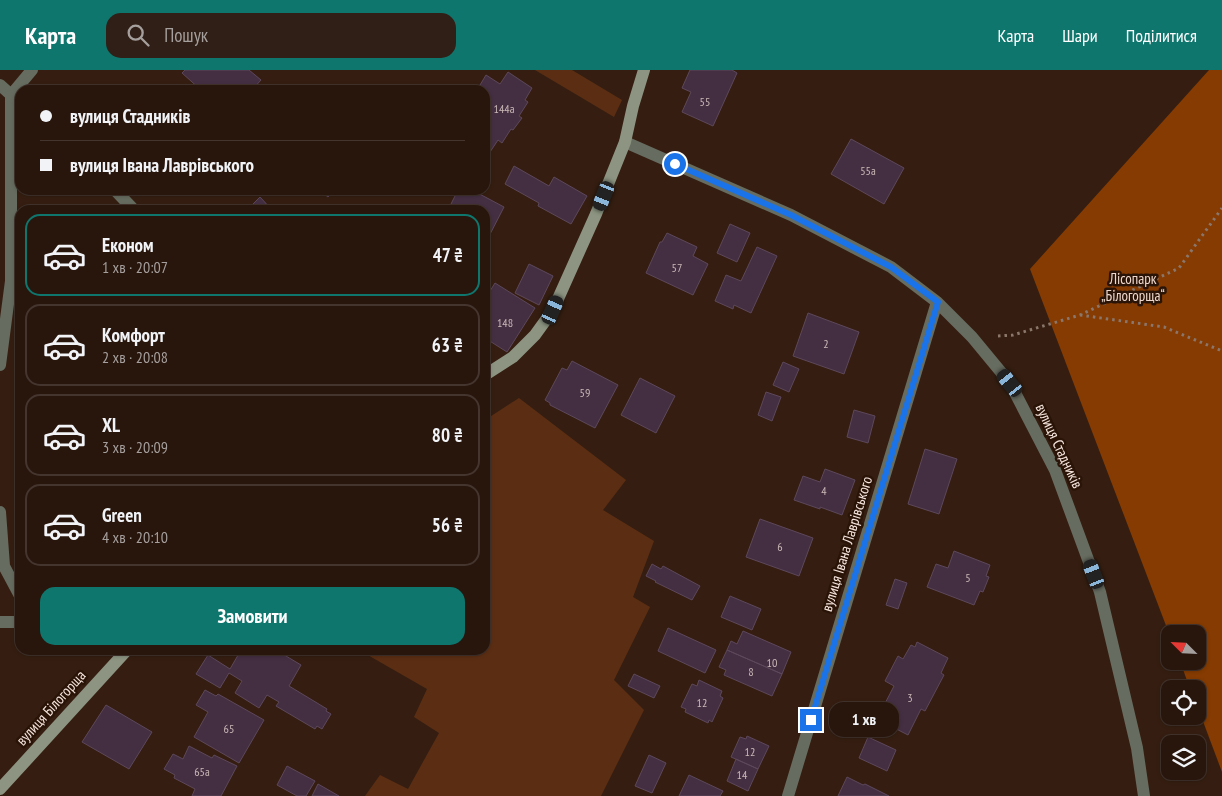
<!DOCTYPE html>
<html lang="uk">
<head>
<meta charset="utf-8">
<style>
  body { margin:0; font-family:"PT Sans Narrow",sans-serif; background:#301f16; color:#f1f3f6; height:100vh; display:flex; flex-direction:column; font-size:19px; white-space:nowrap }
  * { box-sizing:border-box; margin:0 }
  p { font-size:16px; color:#a59f9d }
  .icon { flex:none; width:28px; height:28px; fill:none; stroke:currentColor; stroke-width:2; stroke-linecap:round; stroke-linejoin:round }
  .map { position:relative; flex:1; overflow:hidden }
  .panel { position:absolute; left:15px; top:135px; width:475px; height:450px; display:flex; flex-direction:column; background:#28160d; border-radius:15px; box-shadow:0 1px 4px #0004,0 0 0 1px #44352e }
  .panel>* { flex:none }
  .top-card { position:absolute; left:15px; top:15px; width:475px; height:110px; border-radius:15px; box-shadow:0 1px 4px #0004,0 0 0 1px #44352e; display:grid; align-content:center; height:110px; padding:0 25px; background:#28160d }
  .needle { width:32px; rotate:294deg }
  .tools { position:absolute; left:1161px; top:555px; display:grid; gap:10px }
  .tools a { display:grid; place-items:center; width:45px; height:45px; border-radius:10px; background:#28160d; box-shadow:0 1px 4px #0004,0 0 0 1px #44352e; font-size:25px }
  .end { position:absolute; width:22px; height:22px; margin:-11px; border:6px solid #1a73e8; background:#fff; box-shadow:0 0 0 2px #fff }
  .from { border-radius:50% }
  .bubble { position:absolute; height:35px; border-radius:15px; background:#28160d; box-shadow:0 1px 4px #0004,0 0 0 1px #44352e; font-size:16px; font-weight:700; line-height:35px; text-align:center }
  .car { position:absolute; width:15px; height:30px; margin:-15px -8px; border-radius:6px; box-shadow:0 0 4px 1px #0007; background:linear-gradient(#222 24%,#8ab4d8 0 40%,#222 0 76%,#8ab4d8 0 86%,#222 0) }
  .top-card b { display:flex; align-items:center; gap:18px; height:48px; font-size:19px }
  .top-card b+b { border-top:1px solid #44352e }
  .top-card i { width:12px; height:12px; background:#f1f3f6 }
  ul { padding:9px 0 0; list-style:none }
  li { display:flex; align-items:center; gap:15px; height:82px; margin:0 10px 8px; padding:0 15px; border:2px solid #44352e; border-radius:15px }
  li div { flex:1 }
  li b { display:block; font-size:19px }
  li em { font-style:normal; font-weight:700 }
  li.current { border-color:#0f766e }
  li>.icon { width:45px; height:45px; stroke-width:1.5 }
  .cta { display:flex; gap:10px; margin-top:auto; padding:10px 25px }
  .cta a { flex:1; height:58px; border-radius:15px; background:#0f766e; color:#fff; font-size:20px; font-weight:700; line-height:58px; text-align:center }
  header { display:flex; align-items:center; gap:30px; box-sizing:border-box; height:70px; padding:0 25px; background:#0f766e; color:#fff }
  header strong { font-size:24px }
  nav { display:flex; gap:28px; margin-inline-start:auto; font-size:18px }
  .search { width:350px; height:45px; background:#301f16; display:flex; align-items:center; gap:12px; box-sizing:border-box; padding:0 18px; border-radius:15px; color:#a59f9d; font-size:19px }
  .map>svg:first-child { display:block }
  .green { fill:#5b2e13 }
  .forest { fill:#853b01 }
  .building { fill:#442f42; stroke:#5d485b }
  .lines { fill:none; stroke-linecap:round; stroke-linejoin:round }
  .path { stroke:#8b766b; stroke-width:3; stroke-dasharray:2.5 4; stroke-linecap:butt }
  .lane { stroke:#676c60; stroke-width:12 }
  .street { stroke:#676c60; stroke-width:12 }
  .secondary { stroke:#8d9582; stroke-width:12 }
  .route { stroke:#1a73e8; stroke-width:6 }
  .labels { text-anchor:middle; stroke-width:5; stroke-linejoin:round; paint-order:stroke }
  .number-label { font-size:12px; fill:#cab8b7 }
  .park-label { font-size:15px; fill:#efd8cd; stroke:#2a1408 }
  .street-label { font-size:15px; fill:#f7e6de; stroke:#2a1408 }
</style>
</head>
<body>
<header>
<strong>Карта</strong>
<div class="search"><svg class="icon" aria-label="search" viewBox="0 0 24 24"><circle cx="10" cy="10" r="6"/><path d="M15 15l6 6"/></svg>Пошук</div>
<nav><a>Карта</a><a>Шари</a><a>Поділитися</a></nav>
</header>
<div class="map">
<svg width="1222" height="726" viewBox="0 0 1222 726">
  <rect width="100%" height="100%" fill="#351e11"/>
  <!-- green -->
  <path class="green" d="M535,0H572L622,30L614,47Z
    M519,328L626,410L603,440L654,471L633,527L650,537L614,610L644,640L601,726H365L380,705L408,719L439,663L414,647L427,619L359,580H485V350Z"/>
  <!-- forest -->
  <path class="forest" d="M1209,0H1222V702L1198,638V619H1190L1180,591H1198V564H1170V566L1030,199Z"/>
  <!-- building -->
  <path class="building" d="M185,0H249L261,10L252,20H201L182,3Z
    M690,0H732L737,3L713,56L682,42L691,22L682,18Z
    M508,2L532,18L525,30L528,32L519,46L522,48L513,60L511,59L502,73L498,70L490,82L485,79V20H477L486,5L500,14Z
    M851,69L904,98L884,134L831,104Z
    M514,96L549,116L554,107L587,126L571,154L538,136L539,133L505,114Z
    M319,120H334L328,127Z
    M458,120H472L504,137L486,172L485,140H448Z
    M260,127L272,140H247Z
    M730,154L750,163L737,192L717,183Z
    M667,163L697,177L693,186L708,194L693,225L646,203L660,172H662Z
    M757,177L777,186L751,243L734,235L733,239L715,231L726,205L741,211Z
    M529,194L553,206L539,235L515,223Z
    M495,213L535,238L507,282L485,268V229Z
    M808,243L859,262L844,304L793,286Z
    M572,291L618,315L595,358L550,335V333L545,330L562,298L567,300Z
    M783,292L799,299L789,322L773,315Z
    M640,308L675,326L656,363L621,345Z
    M766,322L781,327L772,351L758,345Z
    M854,340L875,346L868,373L847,367Z
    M925,379L957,389L939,444L908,434Z
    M825,399L855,410L842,445L820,437V439L794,430L803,406L820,412Z
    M760,449L813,468L799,506L746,487Z
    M954,481L990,495L986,506L989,507L983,522L980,521L974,535L927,517L936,494L948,498Z
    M652,494L661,499L663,496L700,516L692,530L655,512L656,511L646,506Z
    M895,509L907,513L898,539L886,535Z
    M730,526L761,539L752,560L721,547Z
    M668,558L716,580L705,603L658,581Z
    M743,561L791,582L782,604L727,580L731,571L737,574Z
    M917,572L948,588L941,603L944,605L925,641L921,639L908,665L877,649L894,616L885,611L898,586L903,589L911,575L915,577Z
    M241,580H276L301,595L289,616L327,639L326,641L331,644L322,659L317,656L315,659L276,636L279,632L267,625L259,638L235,623L242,611L229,603L220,618L196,604L208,585L230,599Z
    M727,580L782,604L772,626L724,605L726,600L719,597Z
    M634,604L660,616L654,628L628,616Z
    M699,610L722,621L720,626L723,628L712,652L709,650L708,653L685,642L686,639L681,637L692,614L697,616Z
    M205,620L216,626L218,624L264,650L239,693L194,667L208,642L196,635Z
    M106,635L152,662L129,699L82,672Z
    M747,666L769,676L758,699L731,687L740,667L746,669Z
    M868,667L896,680L887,701L859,688Z
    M189,676L212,688L214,685L237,696L221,726H192L195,719L174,708L175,705L164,699L173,684L183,689Z
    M649,685L666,693L652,723L635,716Z
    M736,689L758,699L748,721L727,711Z
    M287,696L315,711L306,726H297L277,715Z
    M689,705L723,721L720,726H679Z
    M847,707L863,715L865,714L889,726H838Z
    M318,714L339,726H312Z"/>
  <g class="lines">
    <!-- path -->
    <path class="path" d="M1080,245L1164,257L1222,281
      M998,266L1013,265L1080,245L1179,198L1222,138"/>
    <!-- lane -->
    <path class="lane" d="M0,295L11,211V25L32,0
      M0,442L4,496L20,526
      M0,552H20"/>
    <!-- street -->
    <path class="street" d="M0,15L20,33
      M625,72L791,145L891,197L937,232L972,267L1010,313L1055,400L1100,522L1137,678L1144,726
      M115,120L134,140
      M788,726L937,232"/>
    <!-- secondary -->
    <path class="secondary" d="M485,305L513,287L535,265L553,240L596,144L625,72L633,36L644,0
      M0,719L127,580"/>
  </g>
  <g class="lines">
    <!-- route -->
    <path class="route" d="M675,94L791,145L891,197L938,232L811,650"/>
  </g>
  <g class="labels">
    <!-- number labels -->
    <g class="number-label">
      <text x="705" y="36">55</text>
      <text x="504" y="43">144а</text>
      <text x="868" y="105">55а</text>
      <text x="677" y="202">57</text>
      <text x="505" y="257">148</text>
      <text x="826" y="278">2</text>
      <text x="585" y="327">59</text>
      <text x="824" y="425">4</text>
      <text x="780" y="481">6</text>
      <text x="968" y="512">5</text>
      <text x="772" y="597">10</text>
      <text x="751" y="606">8</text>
      <text x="910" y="632">3</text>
      <text x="702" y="637">12</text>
      <text x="229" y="663">65</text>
      <text x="750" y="686">12</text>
      <text x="202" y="706">65а</text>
      <text x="742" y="709">14</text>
    </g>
    <!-- park labels -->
    <g class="park-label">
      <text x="1133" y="214">Лісопарк<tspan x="1133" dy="17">„Білогорща“</tspan></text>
    </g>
    <!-- street labels -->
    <g class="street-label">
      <text transform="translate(1059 376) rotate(65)" y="5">вулиця Стадників</text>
      <text transform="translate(847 474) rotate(-73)" y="5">вулиця Івана Лаврівського</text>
      <text transform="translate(51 638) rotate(-48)" y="5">вулиця Білогорща</text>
    </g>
  </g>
</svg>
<div class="tools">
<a><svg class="needle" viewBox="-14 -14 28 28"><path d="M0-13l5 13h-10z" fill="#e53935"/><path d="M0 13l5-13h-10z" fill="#a59f9d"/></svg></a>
<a><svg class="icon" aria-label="locate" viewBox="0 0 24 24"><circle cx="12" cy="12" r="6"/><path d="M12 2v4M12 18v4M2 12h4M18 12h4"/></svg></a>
<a><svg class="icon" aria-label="layers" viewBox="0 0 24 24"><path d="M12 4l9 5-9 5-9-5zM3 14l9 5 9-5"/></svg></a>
</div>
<i class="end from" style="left:675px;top:94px"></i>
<i class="end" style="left:811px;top:650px"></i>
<div class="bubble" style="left:829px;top:632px;width:70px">1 хв</div>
<i class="car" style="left:604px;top:126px;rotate:202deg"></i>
<i class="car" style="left:553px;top:240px;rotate:24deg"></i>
<i class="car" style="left:1010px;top:313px;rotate:321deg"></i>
<i class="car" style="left:1094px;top:504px;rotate:339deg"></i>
<div class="top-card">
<b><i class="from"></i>вулиця Стадників</b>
<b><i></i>вулиця Івана Лаврівського</b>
</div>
<section class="panel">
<ul>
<li class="current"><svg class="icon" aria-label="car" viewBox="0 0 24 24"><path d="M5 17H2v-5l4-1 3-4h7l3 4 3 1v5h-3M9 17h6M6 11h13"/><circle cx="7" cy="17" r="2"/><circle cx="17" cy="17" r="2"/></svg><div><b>Економ</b><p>1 хв · 20:07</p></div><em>47 ₴</em></li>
<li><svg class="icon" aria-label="car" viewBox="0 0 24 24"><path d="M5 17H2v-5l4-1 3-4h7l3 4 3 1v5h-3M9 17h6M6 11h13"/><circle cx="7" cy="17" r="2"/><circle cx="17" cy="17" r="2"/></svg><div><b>Комфорт</b><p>2 хв · 20:08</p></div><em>63 ₴</em></li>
<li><svg class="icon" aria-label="car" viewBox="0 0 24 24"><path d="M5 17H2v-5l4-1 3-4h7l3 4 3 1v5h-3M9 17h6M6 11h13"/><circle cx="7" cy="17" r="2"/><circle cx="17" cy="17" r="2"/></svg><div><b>XL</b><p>3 хв · 20:09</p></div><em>80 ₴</em></li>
<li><svg class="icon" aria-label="car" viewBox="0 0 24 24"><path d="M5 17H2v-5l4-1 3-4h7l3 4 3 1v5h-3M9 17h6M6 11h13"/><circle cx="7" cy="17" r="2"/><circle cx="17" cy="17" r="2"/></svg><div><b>Green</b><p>4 хв · 20:10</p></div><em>56 ₴</em></li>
</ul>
<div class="cta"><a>Замовити</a></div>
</section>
</div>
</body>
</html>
